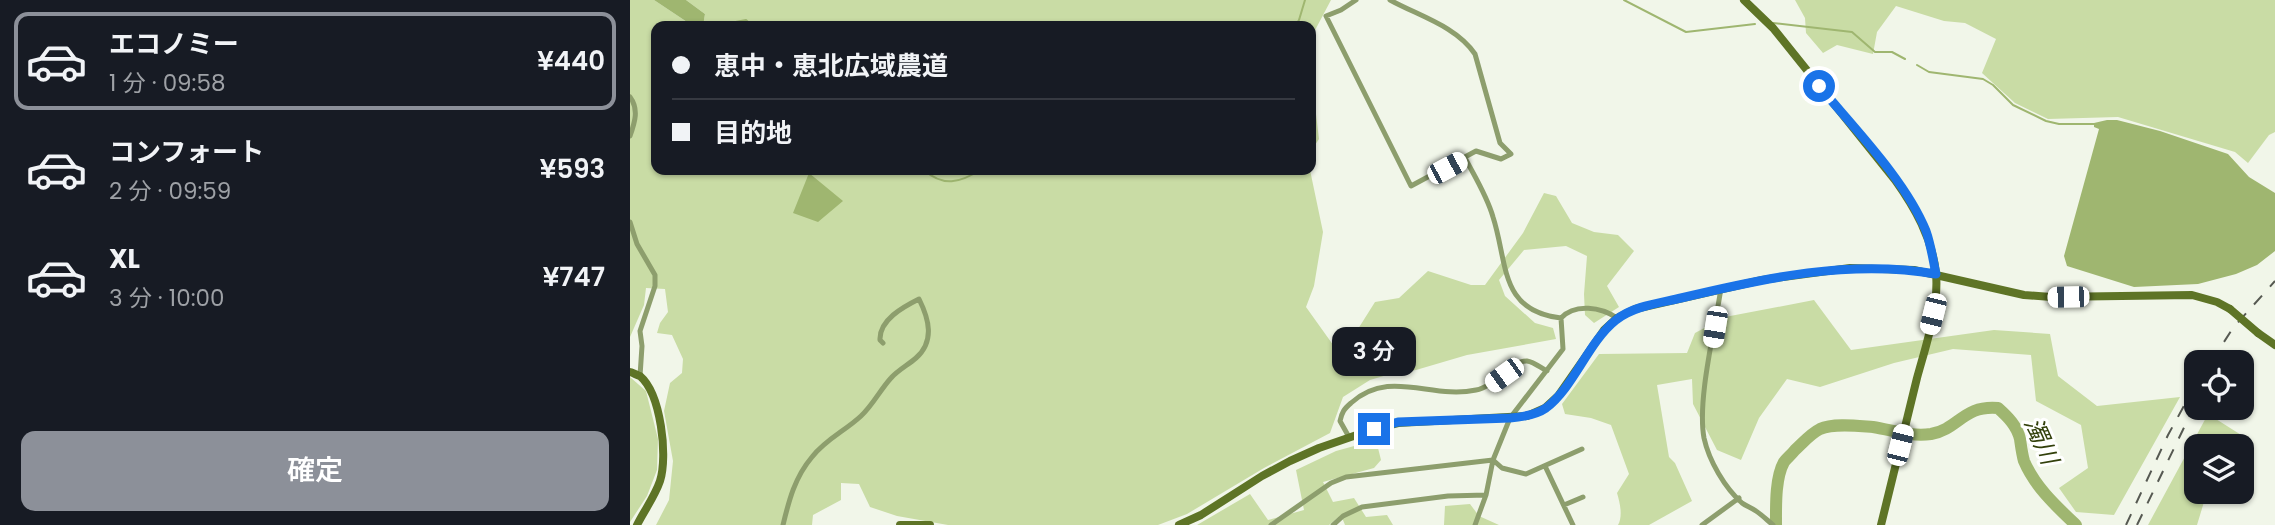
<!DOCTYPE html>
<html lang="ja">
<head>
<meta charset="utf-8">
<style>
  body { margin:0; font-family:Poppins,"Noto Sans JP",sans-serif; background:#242831; color:#f1f3f6; height:100vh; display:flex; flex-direction:column; font-size:26px; white-space:nowrap }
  * { box-sizing:border-box; margin:0 }
  p { font-size:23px; color:#9ea1a6 }
  .icon { flex:none; width:38px; height:38px; fill:none; stroke:currentColor; stroke-width:2; stroke-linecap:round; stroke-linejoin:round }
  .map { position:relative; flex:1; overflow:hidden }
  .sheet { display:flex; flex-direction:column; background:#171b24; width:630px }
  .sheet>* { flex:none }
  .guide { position:absolute; left:21px; top:21px; width:665px; height:154px; border-radius:14px; box-shadow:0 2px 5px #0004; display:grid; align-content:center; height:154px; padding:0 21px; background:#171b24 }
  .buttons { position:absolute; left:1554px; top:350px; display:grid; gap:14px }
  .buttons a { display:grid; place-items:center; width:70px; height:70px; border-radius:14px; background:#171b24; box-shadow:0 2px 5px #0004; font-size:35px }
  .end { position:absolute; width:32px; height:32px; margin:-16px; border:9px solid #1a73e8; background:#fff; box-shadow:0 0 0 4px #fff }
  .from { border-radius:50% }
  .bubble { position:absolute; height:49px; border-radius:14px; background:#171b24; box-shadow:0 2px 5px #0004; font-size:23px; font-weight:600; line-height:49px; text-align:center }
  .car { position:absolute; width:21px; height:42px; margin:-21px -10px; border-radius:9px; box-shadow:0 0 5px 2px #0007; background:linear-gradient(#fff 24%,#345 0 40%,#fff 0 76%,#345 0 86%,#fff 0) }
  .guide b { display:flex; align-items:center; gap:24px; height:66px; font-size:26px }
  .guide b+b { border-top:2px solid #363941 }
  .guide i { width:18px; height:18px; background:#f1f3f6 }
  ul { padding:12px 0 0; list-style:none }
  li { display:flex; align-items:center; gap:21px; height:98px; margin:0 14px 10px; padding:0 7px; border:4px solid transparent; border-radius:14px }
  li div { flex:1 }
  li b { display:block; font-size:26px }
  li em { font-style:normal; font-weight:600 }
  li.on { border-color:#8c9099 }
  li>.icon { width:63px; height:63px; stroke-width:1.5 }
  .button { display:flex; gap:14px; margin-top:auto; padding:14px 21px }
  .button a { flex:1; height:80px; border-radius:14px; background:#8c9099; color:#fff; font-size:28px; font-weight:600; line-height:80px; text-align:center }
  main { display:flex; flex:1; min-height:0 }
  .map>svg:first-child { display:block }
  .green { fill:#c9dca5 }
  .water { fill:#9fb670 }
  .lines { fill:none; stroke-linecap:round; stroke-linejoin:round }
  .stream { stroke:#9fb670; stroke-width:2 }
  .river { stroke:#9fb670; stroke-width:12 }
  .street { stroke:#8d9e6d; stroke-width:5 }
  .secondary { stroke:#5e7426; stroke-width:8 }
  .rail { stroke:#565952; stroke-width:2; stroke-dasharray:12 12; stroke-linecap:butt }
  .secondary-bridge { stroke:#5e7426; stroke-width:8 }
  .route { stroke:#1a73e8; stroke-width:9 }
  .labels { text-anchor:middle; stroke-width:6; stroke-linejoin:round; paint-order:stroke }
  .water-label { font-size:24px; font-style:italic; fill:#32400b; stroke:#fff }
</style>
</head>
<body>
<main>
<section class="sheet">
<ul>
<li class="on"><svg class="icon" aria-label="car" viewBox="0 0 24 24"><path d="M5 17H2v-5l4-1 3-4h7l3 4 3 1v5h-3M9 17h6M6 11h13"/><circle cx="7" cy="17" r="2"/><circle cx="17" cy="17" r="2"/></svg><div><b>エコノミー</b><p>1 分 · 09:58</p></div><em>¥440</em></li>
<li><svg class="icon" aria-label="car" viewBox="0 0 24 24"><path d="M5 17H2v-5l4-1 3-4h7l3 4 3 1v5h-3M9 17h6M6 11h13"/><circle cx="7" cy="17" r="2"/><circle cx="17" cy="17" r="2"/></svg><div><b>コンフォート</b><p>2 分 · 09:59</p></div><em>¥593</em></li>
<li><svg class="icon" aria-label="car" viewBox="0 0 24 24"><path d="M5 17H2v-5l4-1 3-4h7l3 4 3 1v5h-3M9 17h6M6 11h13"/><circle cx="7" cy="17" r="2"/><circle cx="17" cy="17" r="2"/></svg><div><b>XL</b><p>3 分 · 10:00</p></div><em>¥747</em></li>
</ul>
<div class="button"><a>確定</a></div>
</section>
<div class="map">
<svg width="1645" height="525" viewBox="0 0 1645 525">
  <rect width="100%" height="100%" fill="#f1f6e9"/>
  <!-- green -->
  <path class="green" d="M0,0H24L63,26H26V170H680L693,232L684,286L676,307L711,356L745,302L769,298L798,271L841,285H855L893,233L914,193L926,196L942,223L964,232L988,235L1004,251L977,286L989,307L964,323L955,315L954,294L957,256L936,246L894,250L869,280L875,296L905,323L923,328L926,339L837,355L786,370L757,375L740,380L713,397L700,433L634,468L557,514L528,525H318L267,516L240,507L229,484L211,483V500L183,515L182,525H26L39,500L43,461L34,411L40,383L52,373L53,359L42,335L27,333L30,323L38,312L35,289L16,288L14,305L0,337Z
    M56,0H701L683,34L682,81L689,139L681,151V26H73L75,14Z
    M1165,0H1645V132L1639,135L1618,163L1605,152L1488,117L1418,119L1385,103L1352,73L1366,39L1335,23L1314,21L1266,6L1247,32L1243,54L1207,45L1193,53L1176,33L1175,18Z
    M1184,300L1221,350L1364,330L1420,334L1428,376L1467,406L1550,397L1484,515L1446,512L1429,488L1458,468L1451,425L1406,401L1401,355L1323,349L1264,363L1190,387L1157,379L1129,418L1111,460L1087,450L1063,404L1062,379L1027,385L1039,457L1045,463L1062,501L1019,525H988C993,516 990,503 987,493L999,474L981,425L961,418L935,414L932,404L969,354L1057,353L1065,333L1095,317Z
    M0,377L16,391L28,439L27,470L17,496L0,522Z
    M1578,414L1616,438L1610,446H1566V492H1577L1567,525H1518Z
    M746,440L751,460L744,468L693,482L703,502L724,498L736,517L757,515L763,525H715L711,515L699,525H567L620,494L638,520L674,510L666,470L706,451Z
    M840,504L849,516L869,525H814L815,506Z"/>
  <!-- water -->
  <path class="water" d="M24,0H56L75,14L73,26H63Z
    M1477,120H1487L1530,131L1598,154L1619,177L1645,193V251L1627,265L1606,274L1568,284L1504,287L1437,266L1434,256L1469,129L1464,127V123Z
    M179,173L213,201L188,222L163,213Z"/>
  <g class="lines">
    <!-- stream -->
    <path class="stream" d="M994,0L1056,32L1125,24
      M72,21L80,26
      M1143,23L1222,32L1245,52H1262L1275,59
      M85,26L116,20L122,26
      M665,26L669,20L675,0
      M1287,65L1299,72L1353,79L1363,85L1383,105L1416,121L1429,124H1466
      M294,170C313,187 330,183 350,170"/>
    <!-- river -->
    <path class="river" d="M1146,525C1146,507 1145,478 1154,462C1157,458 1162,454 1165,450C1173,443 1180,434 1190,429C1203,423 1228,426 1243,427C1262,430 1281,437 1301,434C1329,429 1333,405 1368,408C1378,417 1387,426 1390,439C1391,446 1392,454 1394,461C1405,487 1426,506 1446,525"/>
    <!-- street -->
    <path class="street" d="M726,0L711,10L696,16L781,186L846,151L871,159L881,154L870,143L845,54C826,26 789,16 760,0
      M0,97C9,109 5,122 0,136
      M835,158C845,177 857,196 863,217C878,263 869,311 931,318
      M0,222L7,244L25,275V286L10,331L12,346L10,376
      M1091,288C1085,329 1067,400 1074,438C1079,461 1095,488 1112,503C1116,506 1122,508 1126,511C1132,515 1137,520 1143,525
      M719,437L710,421C712,412 714,409 721,403C760,368 801,400 846,390C864,387 882,360 897,361C904,362 911,368 917,371
      M915,466L943,525
      M934,505L953,497
      M153,525C159,500 165,477 182,457C196,439 215,431 231,416C243,405 250,390 261,378C268,370 278,365 286,358C305,341 299,319 289,299C273,307 249,320 250,340L253,343
      M641,525L701,483L716,477L863,460L872,468L896,474L952,449
      M703,525L713,516L732,507L818,496L856,495
      M845,525L856,495L863,460L880,418L933,349L931,318C945,303 971,307 987,318
      M1072,525L1109,498"/>
    <!-- secondary -->
    <path class="secondary" d="M1114,0L1143,28L1265,180C1285,208 1302,238 1306,273C1309,308 1296,345 1287,378C1275,427 1263,476 1251,525
      M1628,333L1645,345
      M0,372C1,372 9,376 10,376C31,394 38,456 30,481C25,496 14,511 7,525
      M270,525H300
      M549,525L571,515L632,476L660,461L689,448L744,429L768,423L897,416L915,408L928,396L974,330L987,318L1005,309L1132,280L1220,268L1284,270L1394,295L1421,297L1562,295L1587,302L1600,309"/>
    <!-- rail -->
    <path class="rail" d="M1581,362L1603,328L1645,281
      M1496,525L1538,435L1566,384
      M1507,525L1562,411"/>
    <!-- secondary-bridge -->
    <path class="secondary-bridge" d="M1600,309L1628,333"/>
  </g>
  <g class="lines">
    <!-- route -->
    <path class="route" d="M744,429L768,422L880,418C892,417 906,415 916,408C944,387 958,342 986,320C1003,306 1030,303 1051,298C1135,278 1220,259 1306,274C1303,260 1301,245 1296,231C1276,181 1224,128 1189,86"/>
  </g>
  <g class="labels">
    <!-- water labels -->
    <g class="water-label">
      <text transform="translate(1411 441) rotate(66)" y="8">濁川</text>
    </g>
  </g>
</svg>
<div class="buttons">
<a><svg class="icon" aria-label="locate" viewBox="0 0 24 24"><circle cx="12" cy="12" r="6"/><path d="M12 2v4M12 18v4M2 12h4M18 12h4"/></svg></a>
<a><svg class="icon" aria-label="layers" viewBox="0 0 24 24"><path d="M12 4l9 5-9 5-9-5zM3 14l9 5 9-5"/></svg></a>
</div>
<i class="end from" style="left:1189px;top:86px"></i>
<i class="end" style="left:744px;top:429px"></i>
<div class="bubble" style="left:702px;top:327px;width:84px">3 分</div>
<i class="car" style="left:817px;top:168px;rotate:62deg"></i>
<i class="car" style="left:1438px;top:297px;rotate:269deg"></i>
<i class="car" style="left:1303px;top:314px;rotate:194deg"></i>
<i class="car" style="left:1085px;top:327px;rotate:189deg"></i>
<i class="car" style="left:874px;top:375px;rotate:234deg"></i>
<i class="car" style="left:1270px;top:445px;rotate:14deg"></i>
<div class="guide">
<b><i class="from"></i>恵中・恵北広域農道</b>
<b><i></i>目的地</b>
</div>
</div>
</main>
</body>
</html>
